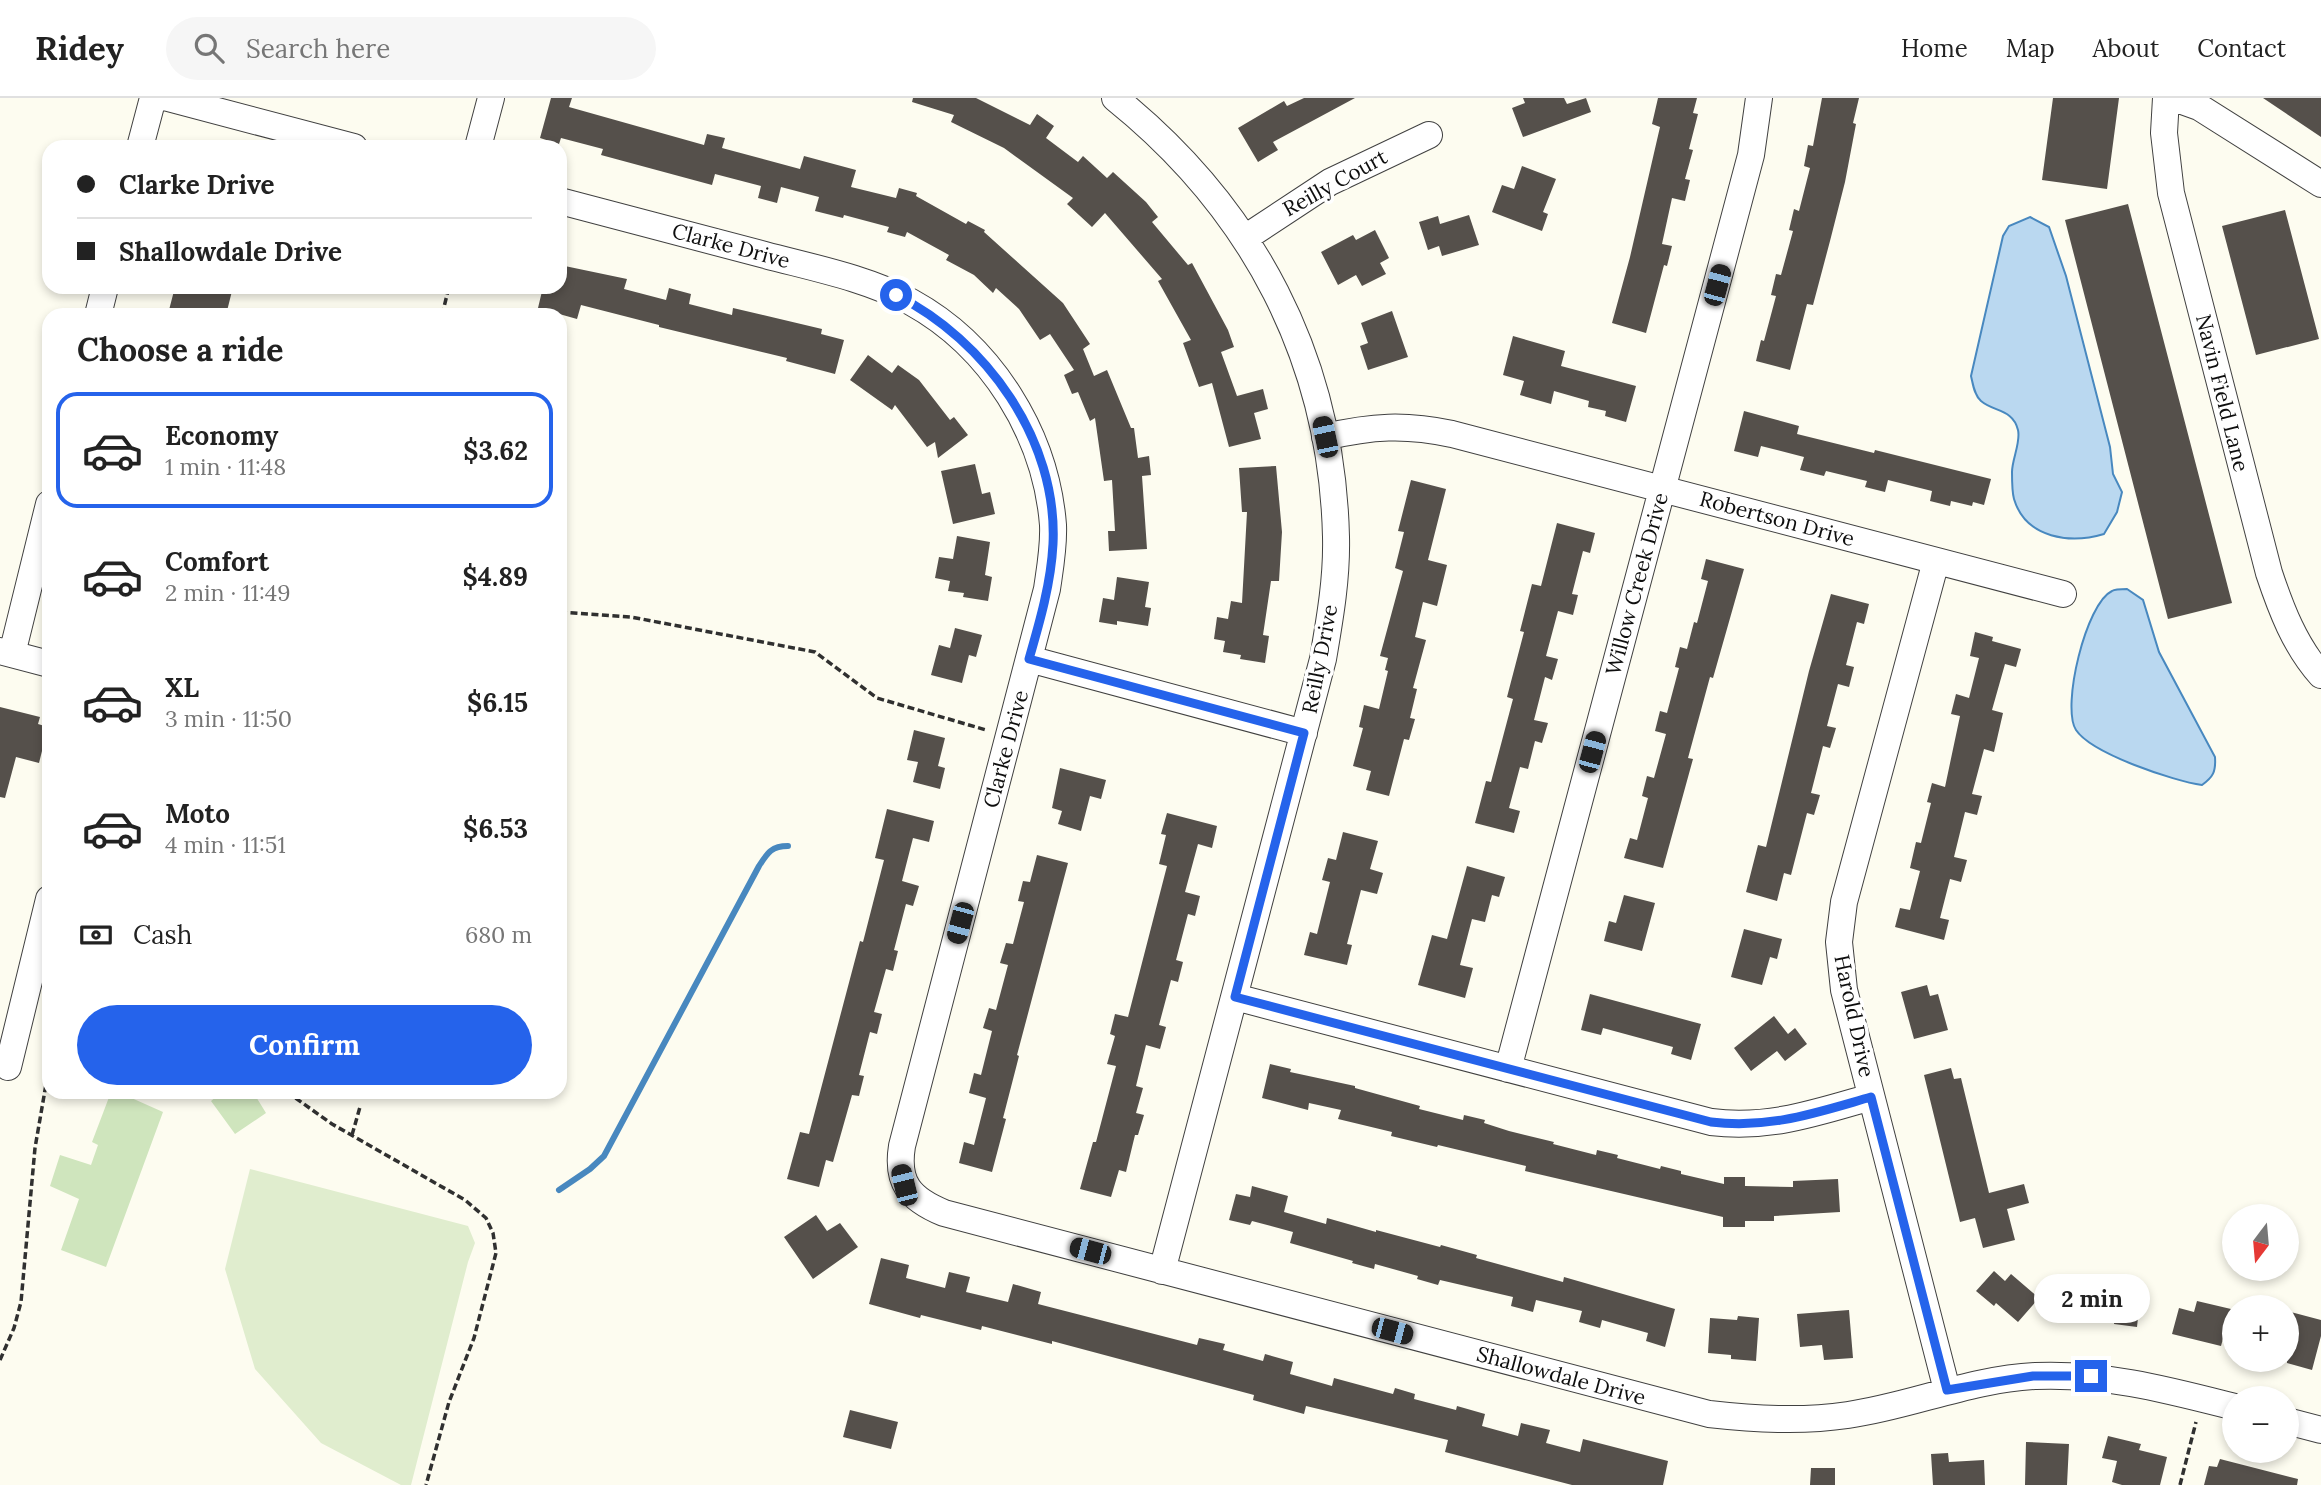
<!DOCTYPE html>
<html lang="en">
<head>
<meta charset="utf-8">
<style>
  body { margin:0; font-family:Lora,serif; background:#f6f6f6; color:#222; height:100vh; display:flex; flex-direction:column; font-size:26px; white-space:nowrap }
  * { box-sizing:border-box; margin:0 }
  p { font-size:23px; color:#767676 }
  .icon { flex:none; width:38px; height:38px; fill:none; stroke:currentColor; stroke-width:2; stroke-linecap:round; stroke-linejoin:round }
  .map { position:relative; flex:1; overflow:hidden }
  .side { position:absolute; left:42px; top:210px; width:525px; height:791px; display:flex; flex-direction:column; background:#fff; border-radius:21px; box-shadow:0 4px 10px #0003 }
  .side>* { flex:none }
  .banner { position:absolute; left:42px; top:42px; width:525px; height:154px; border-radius:21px; box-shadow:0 4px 10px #0003; display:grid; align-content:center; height:154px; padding:0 35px; background:#fff }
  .needle { width:46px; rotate:196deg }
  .controls { position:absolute; left:2222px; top:1106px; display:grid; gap:14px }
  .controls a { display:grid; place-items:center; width:77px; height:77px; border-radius:50%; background:#fff; box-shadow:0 4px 10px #0003; font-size:35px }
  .end { position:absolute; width:32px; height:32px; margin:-16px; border:9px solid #2563eb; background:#fff; box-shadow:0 0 0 4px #fff }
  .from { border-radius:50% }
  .bubble { position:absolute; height:49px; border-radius:24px; background:#fff; box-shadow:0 4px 10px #0003; font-size:23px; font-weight:700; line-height:49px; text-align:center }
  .car { position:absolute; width:21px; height:42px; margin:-21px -10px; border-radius:9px; box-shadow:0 0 5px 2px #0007; background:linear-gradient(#222 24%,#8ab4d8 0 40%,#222 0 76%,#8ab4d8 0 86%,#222 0) }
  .banner b { display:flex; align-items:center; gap:24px; height:66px; font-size:26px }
  .banner b+b { border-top:2px solid #e0e0e0 }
  .banner i { width:18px; height:18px; background:#222 }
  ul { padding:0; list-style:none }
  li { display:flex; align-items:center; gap:21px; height:116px; margin:0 14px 10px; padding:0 21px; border:4px solid transparent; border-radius:21px }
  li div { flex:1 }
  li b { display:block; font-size:26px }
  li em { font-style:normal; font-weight:700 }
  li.active { border-color:#2563eb }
  li>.icon { width:63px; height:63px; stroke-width:1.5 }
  h2 { padding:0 35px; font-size:32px; line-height:84px }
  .pay { display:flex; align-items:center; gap:18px; height:77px; padding:0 35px; font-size:26px }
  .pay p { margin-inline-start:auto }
  .primary-button { display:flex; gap:14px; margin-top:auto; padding:14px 35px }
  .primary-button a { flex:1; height:80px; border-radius:42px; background:#2563eb; color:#fff; font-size:28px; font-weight:700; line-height:80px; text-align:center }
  header { display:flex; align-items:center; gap:42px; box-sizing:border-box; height:98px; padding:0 35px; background:#fff; border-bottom:2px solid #e0e0e0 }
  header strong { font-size:33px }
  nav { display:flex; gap:38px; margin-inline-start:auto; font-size:24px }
  .search { width:490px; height:63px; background:#f6f6f6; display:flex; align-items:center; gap:18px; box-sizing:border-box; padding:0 24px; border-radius:38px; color:#767676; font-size:26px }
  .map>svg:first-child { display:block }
  .green { fill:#cfe5bd }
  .pitch { fill:#e0edce }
  .water { fill:#bad8f0; stroke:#4888bf; stroke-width:2 }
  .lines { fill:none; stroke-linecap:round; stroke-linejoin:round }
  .stream { stroke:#4888bf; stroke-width:6 }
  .building { fill:#55504b }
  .minor-casing { stroke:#414141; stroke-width:28 }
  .path { stroke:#303030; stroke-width:3.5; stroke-dasharray:7 3.5; stroke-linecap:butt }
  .minor { stroke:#fff; stroke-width:26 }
  .route { stroke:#2563eb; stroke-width:9 }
  .labels { text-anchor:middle; stroke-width:7; stroke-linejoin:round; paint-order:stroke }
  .street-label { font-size:21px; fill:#0e0e0e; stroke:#fff }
</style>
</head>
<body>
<header>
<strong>Ridey</strong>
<div class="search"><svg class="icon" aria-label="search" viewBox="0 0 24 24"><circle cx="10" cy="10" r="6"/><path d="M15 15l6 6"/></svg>Search here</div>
<nav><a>Home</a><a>Map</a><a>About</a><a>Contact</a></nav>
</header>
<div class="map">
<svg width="2321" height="1387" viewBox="0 0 2321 1387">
  <rect width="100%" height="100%" fill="#fdfcf0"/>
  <!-- green -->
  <path class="green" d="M111,994H118L163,1014L106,1169L61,1152L79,1101L50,1088L60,1057L91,1067L98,1047L92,1044Z
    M222,994H253L266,1015L235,1036L211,1003Z"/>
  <!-- pitch -->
  <path class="pitch" d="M250,1071L468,1128L475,1145L468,1164L411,1387H401L321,1345L255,1271L225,1171Z"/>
  <!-- water -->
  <path class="water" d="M2030,119L2049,129L2066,178L2110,349L2113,376L2122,394L2117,414L2104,436C2071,446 2026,441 2014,401C2012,394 2012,382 2012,374C2012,361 2021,344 2018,332C2013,311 1994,314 1981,303C1974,297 1973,286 1971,278L2003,138L2009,128Z
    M2127,491L2143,502L2159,554L2215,659C2216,674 2213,679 2202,687C2174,683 2092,656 2076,632C2061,609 2086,505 2112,493C2115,491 2123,491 2127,491Z"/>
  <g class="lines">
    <!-- stream -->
    <path class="stream" d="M559,1092L590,1071L604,1058L759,768C768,754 772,748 788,748"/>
  </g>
  <!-- building -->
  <path class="building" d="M551,0H572L569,9L704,47L707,36L725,40L722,50L800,71L804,58L856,72L851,89L896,100L899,90L917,95L916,98L966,126L968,123L985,132L984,134L1063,205L1090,246L1083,251L1094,278L1107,272L1131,330H1134L1138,360L1149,358L1151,377L1142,378L1147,451L1109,453L1108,433H1115L1112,382L1104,383L1095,320L1090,323L1078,294L1072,296L1064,277L1074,272L1050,236L1040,242L1019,211L996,190L993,195L974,177L946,162L949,157L907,134L905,139L887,134L889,129L844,117L843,120L815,113L819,99L781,89L777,105L758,100L761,88L715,76L712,87L601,57L603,51L561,40L559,46L540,40Z
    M913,0H976L1030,27L1037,16L1054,28L1046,40L1078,64L1083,58L1107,80L1113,74L1146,104L1158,119L1152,124L1188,167L1192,165L1228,232L1234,249L1221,254L1237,298L1263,291L1268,311L1254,315L1261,341L1229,349L1212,285L1199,289L1183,245L1191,242L1158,183L1162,181L1105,115L1092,129L1067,106L1073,100L1004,50L951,24L954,17L912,4Z
    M1304,0H1355L1273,44L1278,52L1258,64L1238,30L1284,3L1287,8Z
    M1523,0H1564L1567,6L1586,0L1591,14L1523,39L1512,10L1525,5Z
    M1658,0H1697L1693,15L1698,16L1689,51L1693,52L1685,81L1690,82L1685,103L1672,100L1662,146L1672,148L1667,168L1664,167L1646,235L1612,225L1630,159L1660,29L1652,26Z
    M1822,0H1859L1853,25L1856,26L1845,84L1830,143L1813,207L1807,206L1790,272L1756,263L1761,242L1764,243L1776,198L1771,197L1776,176L1781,177L1793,133L1789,132L1794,111L1799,113L1810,70L1804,68L1808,47L1813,48Z
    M2053,0H2119L2107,91L2042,82Z
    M2263,0H2321V39Z
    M1522,68L1556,81L1543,114L1548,116L1542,133L1492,114L1502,87L1514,91Z
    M2128,106L2232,505L2168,521L2065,122Z
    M2285,112L2319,241L2256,257L2222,128Z
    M1469,117L1479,147L1442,158L1439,148L1428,152L1419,124L1438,118L1440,126Z
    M1375,132L1389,160L1380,165L1386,176L1362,188L1356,177L1338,187L1321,154L1353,137L1356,142Z
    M560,167L627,181L624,191L666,202L669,190L691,196L689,206L732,217L733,210L822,231L821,236L844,242L835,276L786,263L787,260L659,229V227L581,207L577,221L538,210L543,189H560Z
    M175,189H233L226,217H189L169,212Z
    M1392,213L1408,259L1368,272L1360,248L1368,245L1361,225Z
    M1513,238L1565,253L1561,268L1636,288L1626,324L1605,318L1606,313L1588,309L1589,303L1554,293L1551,306L1520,297L1524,283L1503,277Z
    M868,257L892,275L898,267L919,282L950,322L954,319L968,337L938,360L935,344L927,349L895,307L892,312L850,282Z
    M1744,313L1799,328L1797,336L1874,355L1875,352L1991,381L1984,407L1973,404L1972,408L1951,403L1950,408L1930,403L1932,393L1888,382L1885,394L1865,389L1867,383L1826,373L1824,378L1800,372L1804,359L1761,348L1758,359L1734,353Z
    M975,366L982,396L990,394L995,416L953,426L941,373Z
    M1276,368L1282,434L1279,483H1271L1263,537L1269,538L1265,565L1240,561L1241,557L1223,554L1225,543L1214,541L1217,519L1228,521L1231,503L1242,505L1247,414H1242L1239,370Z
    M1411,382L1446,391L1428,462L1447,467L1437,508L1423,504L1415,539L1426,542L1413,590L1417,591L1410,620L1415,621L1409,642L1404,641L1389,698L1366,692L1371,673L1353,668L1363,630L1359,629L1364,607L1379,611L1388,573L1385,572L1388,560L1380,558L1403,473L1395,470L1404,434L1398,433Z
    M1557,425L1595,435L1590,455L1583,453L1572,496L1578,497L1573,517L1558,513L1546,558L1558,561L1552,582L1545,579L1534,622L1548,625L1542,645L1535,643L1528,671L1520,669L1509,710L1520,713L1514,735L1475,725L1486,683L1491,684L1513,601L1507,599L1524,534L1520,533L1532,486L1541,488Z
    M957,438L990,444L985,477L992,479L988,503L963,499L964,495L948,493L950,483L935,480L939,459L953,461Z
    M1706,461L1744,471L1713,580L1710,579L1688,660L1693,661L1663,770L1624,760L1630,740L1637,742L1648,700L1642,698L1647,678L1654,680L1666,636L1655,633L1660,613L1667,615L1679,570L1675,569L1680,549L1687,551L1694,524L1697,525L1708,483L1701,481Z
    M1117,479L1149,484L1145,509L1151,510L1148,528L1117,523V527L1099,524L1103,500L1114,502Z
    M1831,496L1869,506L1864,526L1857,524L1846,567L1854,569L1849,589L1838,586L1827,628L1836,630L1830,650L1823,648L1811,695L1820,697L1814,717L1807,715L1791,777L1784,775L1777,803L1746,794L1758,747L1766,749L1809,573Z
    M955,530L982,537L976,559L969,557L962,585L931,577L939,547L950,550Z
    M1975,534L1993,539L1992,543L2021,551L2016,569L2005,566L1992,612L2003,615L1994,654L1984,651L1972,696L1982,698L1977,717L1965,714L1954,759L1967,762L1961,784L1950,781L1940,820L1949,822L1944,842L1895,829L1900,810L1910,812L1920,773L1910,770L1916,744L1921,745L1931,705L1927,704L1932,685L1945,689L1960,618L1951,616L1956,596L1969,600L1979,560L1970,558Z
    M0,609L40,619L38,626L48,629L39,665L16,659L5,700L0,699Z
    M914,632L945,640L938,668L945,670L940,691L913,684L918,664L907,662Z
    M1060,670L1106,682L1101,701L1090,698L1081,733L1058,726L1062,713L1052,710Z
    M887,711L934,723L929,744L913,740L902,783L919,788L913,808L906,806L894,852L898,853L893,873L886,871L874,914L882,916L877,936L870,934L859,977L864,978L859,998L852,997L833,1064L826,1062L819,1089L787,1081L800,1034L809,1036L860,843L863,844L884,762L875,760Z
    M1167,715L1217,728L1212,750L1198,746L1185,794L1200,798L1195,818L1188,816L1176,862L1183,864L1178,884L1171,882L1159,927L1166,929L1160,951L1146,947L1136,988L1143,990L1136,1015L1144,1017L1138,1037H1135L1126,1074L1119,1072L1111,1099L1080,1091L1093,1044H1096L1116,968L1107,966L1115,938L1110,936L1115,916L1128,919L1167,768L1159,766L1166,737L1161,736Z
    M1343,734L1378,743L1370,771L1383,775L1377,796L1361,792L1347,846L1352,847L1347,867L1304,857L1310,834L1317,836L1330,784L1322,782L1328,760L1336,762Z
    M1037,757L1068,765L1017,957L1019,958L1003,1020L1006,1021L992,1074L959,1065L964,1044L974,1047L986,1000L969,995L974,975L981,977L992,933L983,930L989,910L996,912L1008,867L1000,865L1006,845L1013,846L1024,804L1018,803L1023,783L1030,784Z
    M1467,768L1505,779L1499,799L1492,797L1485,824L1472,821L1460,867L1473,870L1465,900L1418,887L1432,837L1447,841Z
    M1624,797L1655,805L1642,853L1604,843L1609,823L1616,825Z
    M1744,831L1782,841L1777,861L1770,859L1762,887L1731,879Z
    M1927,887L1930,898L1938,896L1948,932L1914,941L1901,894Z
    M1590,896L1701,926L1691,962L1671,956L1673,949L1603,930L1601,937L1581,932Z
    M1774,918L1788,936L1795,930L1807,946L1785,963L1777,953L1751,973L1734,950Z
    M1270,966L1291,971L1290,974L1355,988V990L1420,1008L1419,1011L1463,1022L1464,1017L1485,1022L1484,1025L1509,1033L1554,1044L1553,1046L1596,1057L1597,1052L1618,1057L1617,1060L1660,1071L1661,1068L1681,1073V1076L1724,1086V1079H1745V1088L1793,1089V1083L1838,1081L1840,1114L1774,1118V1123H1745V1129H1723V1119L1525,1073L1526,1068L1438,1047L1437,1049L1391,1038L1392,1034L1338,1021L1341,1012L1309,1005L1308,1012L1262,1000Z
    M1951,970L1954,981L1961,980L1989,1095L2024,1086L2029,1105L2007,1111L2015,1142L1983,1150L1975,1120L1960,1124L1924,977Z
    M1252,1088L1288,1098L1284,1114L1326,1126L1327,1120L1376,1134V1132L1440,1149L1441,1147L1477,1157L1476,1160L1563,1184L1564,1179L1675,1211L1665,1249L1646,1243L1648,1235L1602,1222L1600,1230L1579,1224L1582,1213L1536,1202L1533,1214L1511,1208L1513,1199L1440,1182L1438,1187L1417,1181L1418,1178L1375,1166L1374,1171L1352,1165L1353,1163L1290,1145L1293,1134L1252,1123L1250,1127L1229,1122L1236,1096L1250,1099Z
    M816,1117L827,1133L840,1125L858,1149L813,1181L784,1139Z
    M881,1160L909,1167L906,1180L945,1190L949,1174L970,1179L966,1194L1008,1204L1013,1186L1041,1194L1038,1206L1197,1247L1199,1240L1225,1246L1223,1252L1263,1263L1265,1256L1293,1264L1290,1276L1332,1288L1334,1280L1393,1296L1395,1290L1415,1296L1414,1301L1456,1312L1457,1308L1485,1316L1482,1328L1518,1338L1521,1325L1550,1332L1546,1345L1580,1354L1583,1341L1668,1363L1663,1387H1572L1445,1354L1448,1342L1306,1308L1304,1316L1253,1302L1254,1297L1052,1243V1246L982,1228L981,1232L921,1217L920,1220L869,1206Z
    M1994,1173L2005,1183L2011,1176L2039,1200L2018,1224L1996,1205L1994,1208L1976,1193Z
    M2090,1186L2141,1191L2137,1229L2114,1226L2115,1219L2087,1217Z
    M2197,1203L2231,1211L2221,1248L2172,1236L2179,1210L2194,1214Z
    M1849,1212L1853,1260L1824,1262L1822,1247L1800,1249L1797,1216Z
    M2287,1213L2321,1222V1238L2312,1272L2287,1265Z
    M1738,1218L1759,1220L1756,1263L1731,1261V1257L1708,1255L1710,1220L1737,1222Z
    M850,1312L898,1324L891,1351L843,1339Z
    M2108,1338L2141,1346L2139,1352L2167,1359L2160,1387H2122L2112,1384L2117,1363L2102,1360Z
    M2026,1344L2069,1346L2067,1387H2025Z
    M1948,1355L1949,1364L1984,1362L1985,1387H1933L1931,1356Z
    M2220,1361L2298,1381L2297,1387H2204L2209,1368L2217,1369Z
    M1811,1370H1835V1387H1810Z"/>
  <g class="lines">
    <!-- minor casing -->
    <g class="minor-casing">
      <path id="minor" d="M168,0L354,49
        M1115,0C1253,111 1332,261 1336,439C1337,480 1330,520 1323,561L1162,1173
        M2166,0L2164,35L2171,95L2269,475C2281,511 2295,548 2321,577
        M2174,0L2199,9L2321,86
        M140,49L153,0
        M478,49L491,0
        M560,103C628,121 697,139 765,157C814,170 866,180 911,204C991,248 1046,336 1053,427C1054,449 1050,470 1047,491L902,1048C896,1085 910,1101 944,1115L1709,1316C1755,1321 1801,1324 1848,1317C1911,1308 1971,1281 2035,1278C2105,1275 2168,1292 2235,1309
        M1245,140L1330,84L1429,37
        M98,217L105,189
        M1325,339C1372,328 1405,326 1452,336L2063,496
        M1936,463L1844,804L1839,844L1844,892L1947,1292
        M0,553L49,566
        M12,556L49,406
        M1029,561L1304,635
        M1235,899L1711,1024C1770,1031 1815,1015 1871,999
        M8,969L49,801
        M1508,971L1751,57L1759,0
        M2287,1323L2321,1332"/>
    </g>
    <!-- path -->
    <path class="path" d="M442,217L449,189
      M560,514L631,519L815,554L877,600L986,632
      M287,994L332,1026L465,1102L486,1120L493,1135L496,1155L474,1240L449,1304L426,1387
      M352,1037L360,1009
      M0,1262L14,1230L21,1204L35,1050L49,969
      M2180,1387L2196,1324"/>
    <!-- minor -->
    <use href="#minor" class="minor"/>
  </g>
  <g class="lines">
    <!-- route -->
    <path class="route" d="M896,197C986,242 1058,342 1053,446C1051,485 1040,523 1029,561L1304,635L1235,899L1711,1024C1770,1031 1815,1015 1871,999L1947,1292L2033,1278H2091"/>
  </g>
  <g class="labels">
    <!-- street labels -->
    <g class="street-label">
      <text transform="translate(1335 85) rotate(-29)" y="7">Reilly Court</text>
      <text transform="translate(731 148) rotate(15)" y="7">Clarke Drive</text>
      <text transform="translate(2222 295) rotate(76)" y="7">Navin Field Lane</text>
      <text transform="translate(1777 421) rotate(15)" y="7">Robertson Drive</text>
      <text transform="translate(1637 486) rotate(-75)" y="7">Willow Creek Drive</text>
      <text transform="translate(1320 561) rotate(-79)" y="7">Reilly Drive</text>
      <text transform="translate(1006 651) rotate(-75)" y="7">Clarke Drive</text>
      <text transform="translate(1854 918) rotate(78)" y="7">Harold Drive</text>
      <text transform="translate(1561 1278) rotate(15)" y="7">Shallowdale Drive</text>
    </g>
  </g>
</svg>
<div class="controls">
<a><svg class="needle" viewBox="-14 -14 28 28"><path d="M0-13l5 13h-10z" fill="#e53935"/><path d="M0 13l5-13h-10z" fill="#767676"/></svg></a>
<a>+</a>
<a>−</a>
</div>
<i class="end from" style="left:896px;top:197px"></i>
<i class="end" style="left:2091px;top:1278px"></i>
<div class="bubble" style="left:2034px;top:1176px;width:116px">2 min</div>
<i class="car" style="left:1717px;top:187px;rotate:15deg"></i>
<i class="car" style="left:1325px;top:339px;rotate:348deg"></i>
<i class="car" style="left:1592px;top:654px;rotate:15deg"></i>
<i class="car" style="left:960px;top:825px;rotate:195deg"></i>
<i class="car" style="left:904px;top:1087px;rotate:346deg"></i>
<i class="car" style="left:1090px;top:1153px;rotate:285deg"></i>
<i class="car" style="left:1392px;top:1233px;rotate:105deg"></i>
<div class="banner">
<b><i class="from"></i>Clarke Drive</b>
<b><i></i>Shallowdale Drive</b>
</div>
<section class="side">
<h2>Choose a ride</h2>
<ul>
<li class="active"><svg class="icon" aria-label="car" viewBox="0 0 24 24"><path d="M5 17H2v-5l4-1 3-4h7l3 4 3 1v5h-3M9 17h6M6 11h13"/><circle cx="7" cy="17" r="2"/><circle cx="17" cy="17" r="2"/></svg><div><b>Economy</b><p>1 min · 11:48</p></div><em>$3.62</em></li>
<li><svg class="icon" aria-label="car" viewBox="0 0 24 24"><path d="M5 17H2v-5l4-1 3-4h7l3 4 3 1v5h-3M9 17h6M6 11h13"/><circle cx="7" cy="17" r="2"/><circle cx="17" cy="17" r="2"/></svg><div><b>Comfort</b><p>2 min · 11:49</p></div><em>$4.89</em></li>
<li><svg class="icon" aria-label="car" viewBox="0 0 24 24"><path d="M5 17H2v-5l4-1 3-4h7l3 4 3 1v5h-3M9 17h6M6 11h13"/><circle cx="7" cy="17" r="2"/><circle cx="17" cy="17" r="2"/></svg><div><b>XL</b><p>3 min · 11:50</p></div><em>$6.15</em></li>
<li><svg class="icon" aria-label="car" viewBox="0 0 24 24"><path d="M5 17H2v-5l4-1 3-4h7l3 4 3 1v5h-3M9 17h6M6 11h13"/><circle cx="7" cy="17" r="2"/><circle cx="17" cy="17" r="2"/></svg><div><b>Moto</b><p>4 min · 11:51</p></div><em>$6.53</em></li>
</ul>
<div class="pay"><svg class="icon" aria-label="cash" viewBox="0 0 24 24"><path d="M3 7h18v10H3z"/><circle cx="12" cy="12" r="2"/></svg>Cash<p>680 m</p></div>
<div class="primary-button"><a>Confirm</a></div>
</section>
</div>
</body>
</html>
